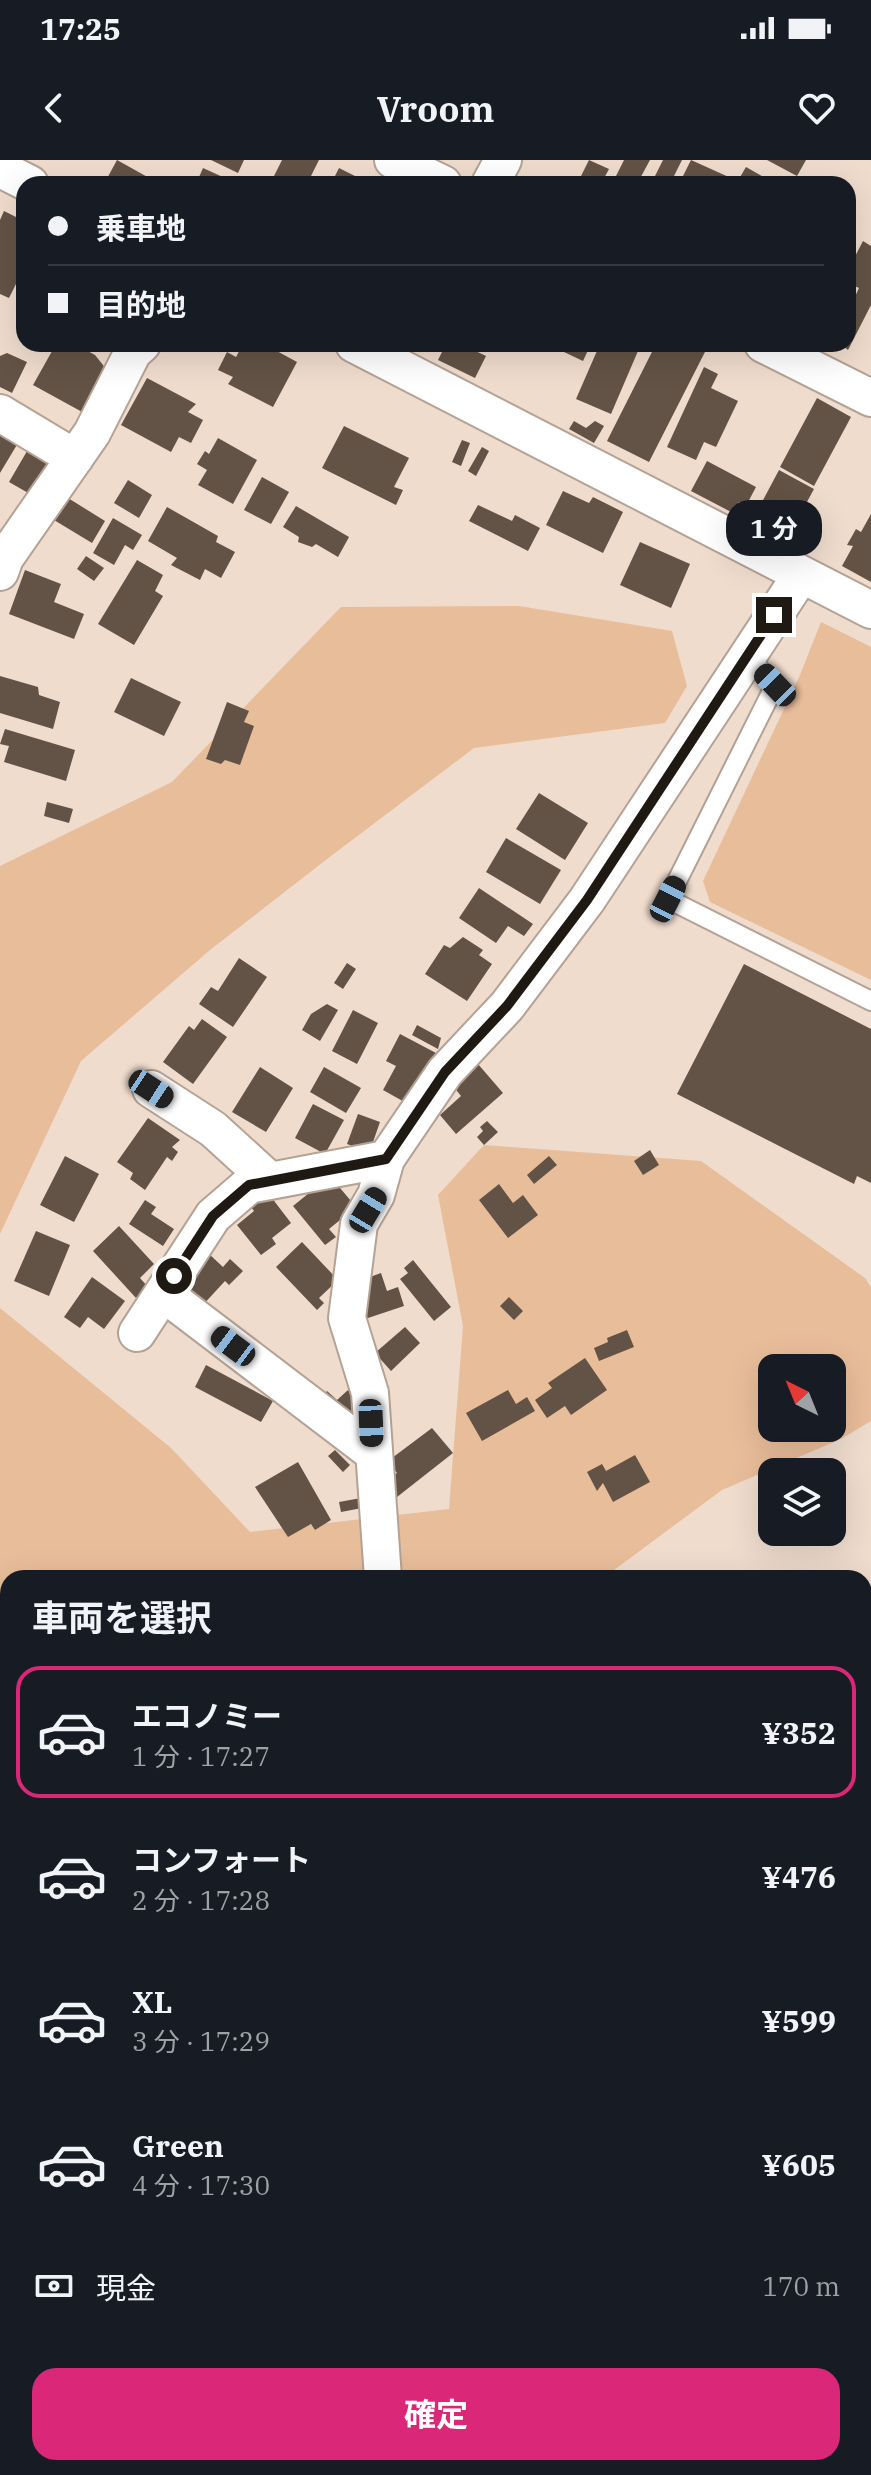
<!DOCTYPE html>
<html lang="ja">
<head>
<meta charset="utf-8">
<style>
  body { margin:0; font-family:"IBM Plex Serif","Noto Sans JP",serif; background:#242831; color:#f1f3f6; height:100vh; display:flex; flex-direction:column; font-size:30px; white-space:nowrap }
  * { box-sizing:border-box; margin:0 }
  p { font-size:26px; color:#9ea1a6 }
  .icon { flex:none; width:44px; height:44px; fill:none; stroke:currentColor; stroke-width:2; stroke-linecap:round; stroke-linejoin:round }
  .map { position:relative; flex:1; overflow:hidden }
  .panel { position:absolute; left:0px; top:1410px; width:872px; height:906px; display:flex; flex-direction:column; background:#171b24; border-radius:24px 24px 0 0; box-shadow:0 8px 32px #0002 }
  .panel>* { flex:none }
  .top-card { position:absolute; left:16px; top:16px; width:840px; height:176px; border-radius:24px; box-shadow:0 8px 32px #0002; display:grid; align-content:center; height:176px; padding:0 32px; background:#171b24 }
  .needle { width:52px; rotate:317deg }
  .tools { position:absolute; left:758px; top:1194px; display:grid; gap:16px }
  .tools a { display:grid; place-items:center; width:88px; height:88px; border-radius:16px; background:#171b24; box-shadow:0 8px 32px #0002; font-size:40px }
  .end { position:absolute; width:36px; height:36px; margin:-18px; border:10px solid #1f1913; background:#fff; box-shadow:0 0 0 4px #fff }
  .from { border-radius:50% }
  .bubble { position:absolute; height:56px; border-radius:24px; background:#171b24; box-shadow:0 8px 32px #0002; font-size:26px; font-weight:700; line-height:56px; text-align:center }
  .car { position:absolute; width:24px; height:48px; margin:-24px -12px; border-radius:10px; box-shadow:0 0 6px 2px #0007; background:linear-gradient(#222 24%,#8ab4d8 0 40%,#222 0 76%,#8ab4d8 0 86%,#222 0) }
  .top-card b { display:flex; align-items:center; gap:28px; height:76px; font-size:30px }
  .top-card b+b { border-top:2px solid #363941 }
  .top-card i { width:20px; height:20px; background:#f1f3f6 }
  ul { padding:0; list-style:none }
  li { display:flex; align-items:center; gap:24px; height:132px; margin:0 16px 12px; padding:0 16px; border:4px solid transparent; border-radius:24px }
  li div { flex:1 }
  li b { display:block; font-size:30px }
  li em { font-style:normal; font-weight:700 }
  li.current { border-color:#db2777 }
  li>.icon { width:72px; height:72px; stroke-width:1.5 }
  h2 { padding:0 32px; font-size:36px; line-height:96px }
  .pay { display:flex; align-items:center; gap:20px; height:88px; padding:0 32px; font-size:30px }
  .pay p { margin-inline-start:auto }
  .action { display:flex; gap:16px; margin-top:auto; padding:16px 32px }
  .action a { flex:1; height:92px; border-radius:24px; background:#db2777; color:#fff; font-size:32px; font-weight:700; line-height:92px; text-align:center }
  .status { display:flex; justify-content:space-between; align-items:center; height:56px; padding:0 40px; background:#171b24; direction:ltr }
  .status svg { height:22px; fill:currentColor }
  header { display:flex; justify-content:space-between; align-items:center; height:104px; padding:0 32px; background:#171b24; font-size:36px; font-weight:700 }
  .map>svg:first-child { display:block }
  .green { fill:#e8bd9a; fill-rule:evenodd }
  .building { fill:#635346 }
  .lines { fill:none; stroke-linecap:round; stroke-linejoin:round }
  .service-casing { stroke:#b4a294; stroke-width:22 }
  .minor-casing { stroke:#b4a294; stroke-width:40 }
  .service { stroke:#fff; stroke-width:18 }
  .minor { stroke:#fff; stroke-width:36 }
  .route { stroke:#1f1913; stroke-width:10 }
</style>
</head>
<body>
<div class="status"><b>17:25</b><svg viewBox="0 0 49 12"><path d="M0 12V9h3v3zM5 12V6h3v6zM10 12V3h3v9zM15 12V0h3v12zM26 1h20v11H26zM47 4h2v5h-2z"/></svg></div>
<header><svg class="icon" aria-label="back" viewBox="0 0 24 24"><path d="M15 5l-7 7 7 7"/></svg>Vroom<svg class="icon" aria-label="heart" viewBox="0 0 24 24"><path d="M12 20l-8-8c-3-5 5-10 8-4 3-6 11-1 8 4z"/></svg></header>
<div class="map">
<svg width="871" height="2315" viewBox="0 0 871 2315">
  <rect width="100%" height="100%" fill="#efdccd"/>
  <!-- green -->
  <path class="green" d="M519,446L672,471L687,526L665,563L474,588L327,699L210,790L81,901L0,1074V706L172,622L341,447Z
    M821,462L871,487V820L710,742L703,721L800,515Z
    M484,985L701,1001L865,1118L871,1127V1261L841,1279L722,1330L610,1413L611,1418H8V1843L0,1840V1148L171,1288L250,1372L449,1349L463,1166L438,1035ZM772,1208H832V1268H772Z
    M864,1535L871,1548V2315H185V2308H864Z"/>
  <!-- building -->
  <path class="building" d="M117,0L160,24H104Z
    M211,0H244L238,13Z
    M282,0H319L307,24H270Z
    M589,0L609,9L601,24H577Z
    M624,0H650L637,24H612Z
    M663,0H682L670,24H651Z
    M691,0L731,18L728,24H679Z
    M767,0H806L797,16Z
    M746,7L776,24H736Z
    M203,8L225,18L222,24H196Z
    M339,8L371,24H331Z
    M4,51L24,61V77L20,85L24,87V108L9,138L0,134V60Z
    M863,81L871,86V145L848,190L841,184H848V143L851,145L859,128L848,123V110Z
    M56,184H75L95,195L107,210L84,253L33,225Z
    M243,184H264L297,202L273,247L228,224L233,217L218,210L227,192L236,197Z
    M446,184H461L486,196L475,218L438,200Z
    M547,184H591L583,201Z
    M600,184H641L611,254L576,239Z
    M656,184H699L707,188L649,302L607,281Z
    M7,193L27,202L12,233L0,227V196Z
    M704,207L718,214L711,228L738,241L716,287L704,282L696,300L667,287Z
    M147,218L196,244L188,252L203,260L191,283L179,277L171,292L121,265Z
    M817,238L851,257L814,326L780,307Z
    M574,261L586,268L595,261L604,266L594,283L569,269Z
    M344,266L409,298L394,327L403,330L396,345L322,308Z
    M0,267L21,278L0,313Z
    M218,278L257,300L233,344L198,325L207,310L197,304L205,291L209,294Z
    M462,280L470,283L461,306L452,302Z
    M30,286L52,298L30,334L9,322Z
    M482,287L489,291L476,316L468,311Z
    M707,301L756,327L746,346L739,342L733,353L691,331Z
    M779,310L814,329L789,375L754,357Z
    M262,317L289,332L271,364L244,350Z
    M128,320L152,335L139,358L114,343Z
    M563,331L589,343L593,337L623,352L603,393L546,365Z
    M68,338L105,361L92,383L54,360Z
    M478,345L512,361L515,355L540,368L528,391L469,361Z
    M296,346L349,377L338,397L316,384L312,387L298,382L299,377L283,367Z
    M167,347L218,376L216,382L235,392L221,418L205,409L200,420L171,405L177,398L148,381Z
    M871,354V422L842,406L853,386L847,385L856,369L861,372Z
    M113,358L142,375L133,390L125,385L114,405L93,393Z
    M640,382L690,404L671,448L620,425Z
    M86,396L104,408L94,421L77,409Z
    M137,400L163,415L155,431L163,436L134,485L98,464Z
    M25,410L61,424L54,442L84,454L74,479L9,454Z
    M0,516L38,527L39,535L60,542L53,569L0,553Z
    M131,518L181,542L164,576L114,552Z
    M227,542L249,551L244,562L254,566L240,605L225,600L221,604L206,599Z
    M5,569L75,590L66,621L4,602L9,586L0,584Z
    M539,633L588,663L565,700L516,669Z
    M47,642L73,649L69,663L44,656Z
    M506,678L561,710L540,744L486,712Z
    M479,728L533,764L524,776L508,766L496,783L459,758Z
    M463,777L483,790L479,795L492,804L467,841L425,814L444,785L450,788Z
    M239,798L267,817L233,867L199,844L211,827L218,831Z
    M347,803L356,809L343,829L334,823Z
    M744,804L871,869V1023L857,1016L854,1024L677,934Z
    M327,844L338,850L320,881L302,870L311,854Z
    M353,850L378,863L357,904L332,891Z
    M202,859L227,877L193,924L163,902L189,866L194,870Z
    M417,865L441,878L438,889L412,875Z
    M400,874L436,893L408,944L383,930L396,906L386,901Z
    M478,904L503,933L456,974L440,955L461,936L453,926Z
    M260,907L293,928L266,972L232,952Z
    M324,907L361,928L346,953L310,932Z
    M313,944L344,960L325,994L295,978Z
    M358,954L380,962L373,982L358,988L347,984Z
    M148,958L180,980L172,987L178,992L172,1001L167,997L145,1030L130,1019L133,1013L117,1002Z
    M487,961L498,972L484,985L477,977L483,971L480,967Z
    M650,990L659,1005L643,1015L634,1001Z
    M65,996L99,1014L74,1062L40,1045Z
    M549,996L557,1005L534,1024L527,1015Z
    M330,1016L356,1047L329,1069L336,1077L325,1085L293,1046Z
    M499,1024L513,1043L523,1035L538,1055L508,1078L479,1040Z
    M265,1029L291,1063L272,1078L276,1084L261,1095L237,1065L254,1051L248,1043Z
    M145,1040L156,1047L151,1054L174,1069L163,1086L129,1064Z
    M119,1066L154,1104L140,1118L148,1127L136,1138L93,1091Z
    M36,1071L70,1085L49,1136L14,1121Z
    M302,1082L338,1120L319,1138L324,1143L317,1150L276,1107Z
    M208,1093L223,1107L230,1099L243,1111L229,1125L225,1121L201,1147L178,1125Z
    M413,1100L451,1147L434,1161L400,1119L408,1113L404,1108Z
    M381,1113L387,1131L398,1127L404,1146L365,1159L359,1121Z
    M92,1117L125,1141L104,1169L88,1157L80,1168L64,1157Z
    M509,1137L523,1151L514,1160L500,1146Z
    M405,1167L420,1183L391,1211L375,1193Z
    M627,1170L634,1187L599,1201L594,1188L608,1182L607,1178Z
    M585,1198L607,1230L571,1255L565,1246L547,1258L535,1240L552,1228L548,1223Z
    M206,1205L273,1241L261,1262L195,1227Z
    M348,1230L362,1245L348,1259L324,1235L327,1231L337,1240Z
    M508,1230L516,1244L527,1237L535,1251L482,1281L466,1253Z
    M432,1268L453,1293L397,1337L385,1322L397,1313L388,1301Z
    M335,1290L350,1305L343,1312L328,1296Z
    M635,1295L650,1322L613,1342L603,1323L597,1331L587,1312L602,1304L606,1311Z
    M298,1302L331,1360L315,1370L311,1364L288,1377L255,1327Z
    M361,1338L362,1348L341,1352L339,1342Z
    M871,1531V1580L866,1581L864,1543L868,1542L866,1533Z
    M0,1992L8,2015V2039L0,2042Z
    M20,2308H76L75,2315H20Z"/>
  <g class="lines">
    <!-- service casing -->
    <g class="service-casing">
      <path id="service" d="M747,496L775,525L668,739L871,841"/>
    </g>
    <!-- minor casing -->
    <g class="minor-casing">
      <path id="minor" d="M393,0L443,24
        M0,9L30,24
        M490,24L503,0
        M354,184L871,450
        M763,184L871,238
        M0,253L75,298
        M0,412L5,398L92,273L133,192L142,184
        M151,929L213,969L270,1021
        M163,1133L372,1292
        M137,1173L213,1056L249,1025L386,999
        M383,1418L370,1233L347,1158L359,1064L376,1035L386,999L445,912L507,846L587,740L801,415
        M0,1917L7,1916
        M0,2084L8,2083"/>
    </g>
    <!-- service -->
    <use href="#service" class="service"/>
    <!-- minor -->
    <use href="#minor" class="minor"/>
  </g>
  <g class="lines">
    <!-- route -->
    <path class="route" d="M174,1116L213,1056L249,1025L386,999L445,912L507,846L587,740L774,455"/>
  </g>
</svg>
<div class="tools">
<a><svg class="needle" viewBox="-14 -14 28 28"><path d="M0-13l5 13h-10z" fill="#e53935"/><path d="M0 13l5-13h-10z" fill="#9ea1a6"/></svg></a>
<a><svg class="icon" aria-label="layers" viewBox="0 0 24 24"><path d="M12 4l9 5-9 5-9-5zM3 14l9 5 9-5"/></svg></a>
</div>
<i class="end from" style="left:174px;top:1116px"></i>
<i class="end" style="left:774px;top:455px"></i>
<div class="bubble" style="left:726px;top:340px;width:96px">1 分</div>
<i class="car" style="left:775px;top:525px;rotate:316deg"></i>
<i class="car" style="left:668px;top:739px;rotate:27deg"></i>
<i class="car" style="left:151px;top:929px;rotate:123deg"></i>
<i class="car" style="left:368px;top:1050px;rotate:31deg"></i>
<i class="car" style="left:233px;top:1186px;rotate:307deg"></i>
<i class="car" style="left:371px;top:1263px;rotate:178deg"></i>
<div class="top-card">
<b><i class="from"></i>乗車地</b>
<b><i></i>目的地</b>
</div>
<section class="panel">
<h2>車両を選択</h2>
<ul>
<li class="current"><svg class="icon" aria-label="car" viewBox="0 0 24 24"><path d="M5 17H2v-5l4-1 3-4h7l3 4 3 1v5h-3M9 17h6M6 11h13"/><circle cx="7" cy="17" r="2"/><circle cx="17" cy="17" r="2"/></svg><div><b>エコノミー</b><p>1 分 · 17:27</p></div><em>¥352</em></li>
<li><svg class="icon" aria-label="car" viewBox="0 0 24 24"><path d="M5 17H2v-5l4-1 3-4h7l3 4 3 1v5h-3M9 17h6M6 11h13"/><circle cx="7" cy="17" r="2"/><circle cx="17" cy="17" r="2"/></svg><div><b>コンフォート</b><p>2 分 · 17:28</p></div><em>¥476</em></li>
<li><svg class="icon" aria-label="car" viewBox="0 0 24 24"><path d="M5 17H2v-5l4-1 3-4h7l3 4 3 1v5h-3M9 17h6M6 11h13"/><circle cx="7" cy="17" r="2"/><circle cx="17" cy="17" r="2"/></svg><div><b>XL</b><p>3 分 · 17:29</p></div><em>¥599</em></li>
<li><svg class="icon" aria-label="car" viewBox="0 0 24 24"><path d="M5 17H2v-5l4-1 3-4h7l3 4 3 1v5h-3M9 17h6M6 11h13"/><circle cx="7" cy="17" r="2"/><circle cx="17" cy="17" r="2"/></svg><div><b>Green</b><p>4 分 · 17:30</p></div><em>¥605</em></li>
</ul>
<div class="pay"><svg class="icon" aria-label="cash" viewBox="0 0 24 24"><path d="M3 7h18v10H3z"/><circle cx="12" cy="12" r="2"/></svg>現金<p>170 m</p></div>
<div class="action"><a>確定</a></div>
</section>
</div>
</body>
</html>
